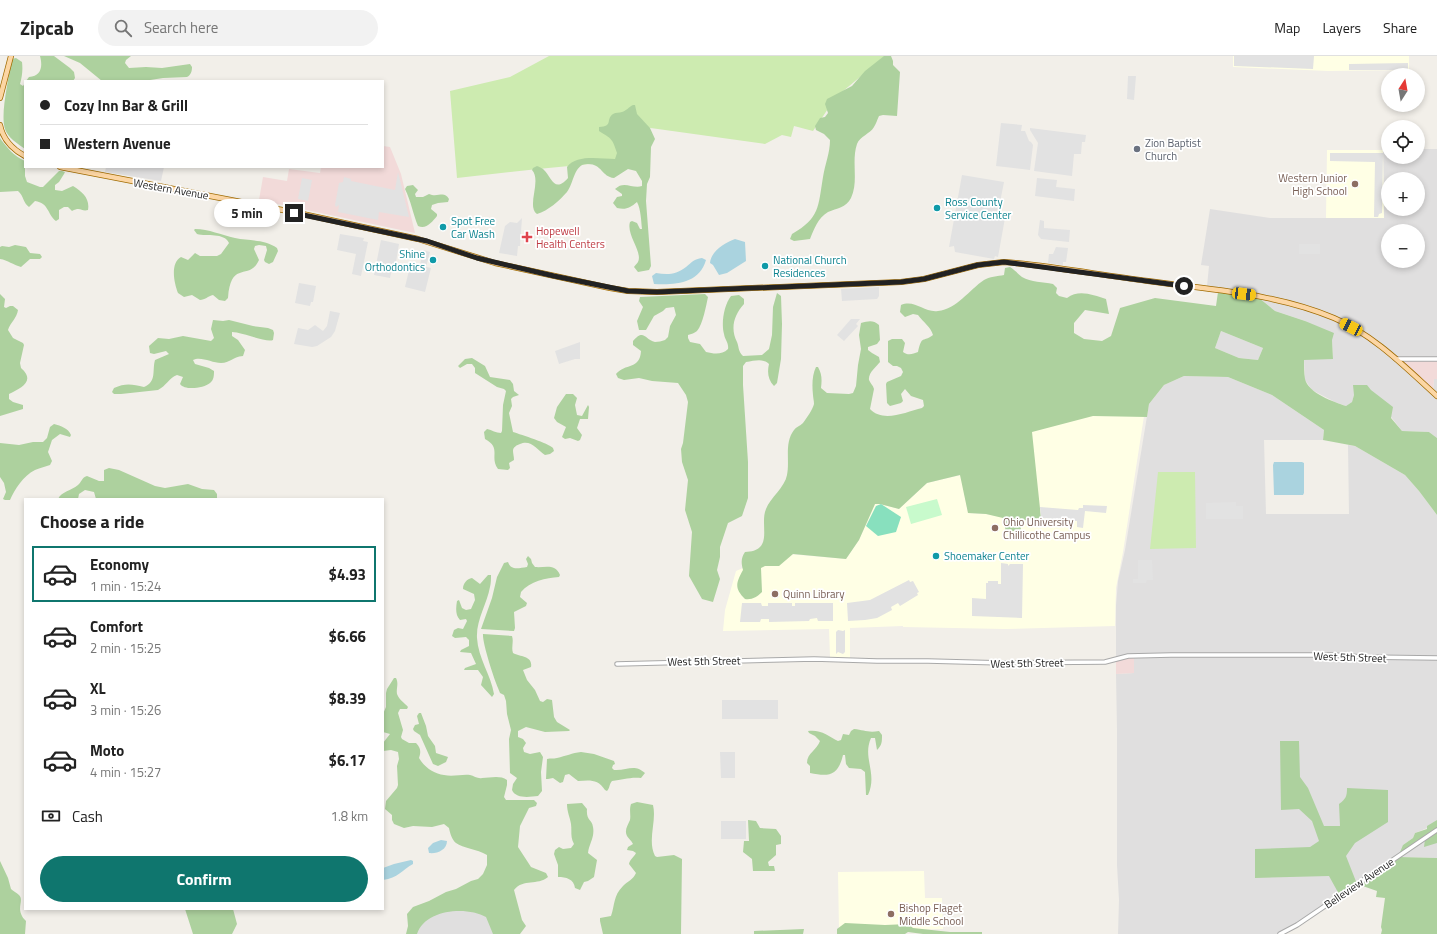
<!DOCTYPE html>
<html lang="en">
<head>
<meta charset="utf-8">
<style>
  body { margin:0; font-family:"Titillium Web",sans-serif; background:#f2f2f2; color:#222; height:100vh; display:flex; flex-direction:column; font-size:15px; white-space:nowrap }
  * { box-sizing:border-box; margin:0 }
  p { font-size:13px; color:#767676 }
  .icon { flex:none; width:22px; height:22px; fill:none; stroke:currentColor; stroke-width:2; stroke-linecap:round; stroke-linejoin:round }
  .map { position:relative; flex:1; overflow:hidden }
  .details { position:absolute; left:24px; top:442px; width:360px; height:412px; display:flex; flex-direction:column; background:#fff; border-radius:0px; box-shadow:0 2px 6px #0003 }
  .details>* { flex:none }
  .top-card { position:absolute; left:24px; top:24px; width:360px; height:88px; border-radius:0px; box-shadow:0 2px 6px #0003; display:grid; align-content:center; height:88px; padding:0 16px; background:#fff }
  .needle { width:26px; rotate:11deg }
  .buttons { position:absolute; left:1381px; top:12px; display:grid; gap:8px }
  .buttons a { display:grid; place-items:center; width:44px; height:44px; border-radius:50%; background:#fff; box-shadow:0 2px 6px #0003; font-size:20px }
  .end { position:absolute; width:18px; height:18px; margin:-9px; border:5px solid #222; background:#fff; box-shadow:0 0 0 2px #fff }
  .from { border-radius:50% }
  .bubble { position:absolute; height:28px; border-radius:14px; background:#fff; box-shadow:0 2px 6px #0003; font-size:13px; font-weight:700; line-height:28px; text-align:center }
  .car { position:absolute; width:12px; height:24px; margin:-12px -6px; border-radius:5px; box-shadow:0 0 3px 1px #0007; background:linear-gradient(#f5c518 24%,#345 0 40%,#f5c518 0 76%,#345 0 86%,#f5c518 0) }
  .top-card b { display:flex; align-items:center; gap:14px; height:38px; font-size:15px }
  .top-card b+b { border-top:1px solid #e0e0e0 }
  .top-card i { width:10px; height:10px; background:#222 }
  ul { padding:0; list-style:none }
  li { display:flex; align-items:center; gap:12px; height:56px; margin:0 8px 6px; padding:0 8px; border:2px solid transparent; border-radius:0px }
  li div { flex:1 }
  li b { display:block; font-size:15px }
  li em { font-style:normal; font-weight:700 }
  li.on { border-color:#0f766e }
  li>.icon { width:36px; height:36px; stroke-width:1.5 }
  h2 { padding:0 16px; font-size:18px; line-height:48px }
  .pay { display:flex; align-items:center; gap:10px; height:44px; padding:0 16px; font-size:15px }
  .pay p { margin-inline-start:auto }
  .cta { display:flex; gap:8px; margin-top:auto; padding:8px 16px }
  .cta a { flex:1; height:46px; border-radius:24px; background:#0f766e; color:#fff; font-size:16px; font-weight:700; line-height:46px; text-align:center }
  header { display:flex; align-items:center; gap:24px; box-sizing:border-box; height:56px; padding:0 20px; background:#fff; border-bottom:1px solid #e0e0e0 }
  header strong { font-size:19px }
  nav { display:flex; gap:22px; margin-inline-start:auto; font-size:14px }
  .search { width:280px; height:36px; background:#f2f2f2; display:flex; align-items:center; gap:10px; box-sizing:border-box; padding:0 14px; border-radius:22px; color:#767676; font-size:15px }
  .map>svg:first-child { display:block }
  .residential { fill:#e0dfdf; fill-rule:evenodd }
  .commercial { fill:#f2dad9 }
  .education { fill:#ffffe5 }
  .grass { fill:#cdebb0 }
  .forest { fill:#add19e; fill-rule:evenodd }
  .park { fill:#c8facc }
  .pitch { fill:#88e0be }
  .parking { fill:#e2e2e2 }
  .water { fill:#aad3df }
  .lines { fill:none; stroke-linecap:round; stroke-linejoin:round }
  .tertiary-casing { stroke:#a9a9a9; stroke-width:5.5 }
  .primary-casing { stroke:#a06b00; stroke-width:6 }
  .tertiary { stroke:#fff; stroke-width:3.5 }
  .primary { stroke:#fcd6a4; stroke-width:4.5 }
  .route { stroke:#222; stroke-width:5 }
  .worship-dot { fill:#6b7280; stroke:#fff; stroke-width:1.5 }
  .education-dot { fill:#8d6e63; stroke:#fff; stroke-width:1.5 }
  .culture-dot { fill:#0f9aa8; stroke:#fff; stroke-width:1.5 }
  .health-dot { fill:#e0444e; stroke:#fff; stroke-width:1.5 }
  .labels { text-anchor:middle; stroke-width:3.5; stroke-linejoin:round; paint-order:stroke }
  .worship-label { font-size:11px; fill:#5b616d; stroke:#fff; text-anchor:start }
  .education-label { font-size:11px; fill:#785e54; stroke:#fff; text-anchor:start }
  .street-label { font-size:11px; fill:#222; stroke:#fff }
  .culture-label { font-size:11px; fill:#0d838f; stroke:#fff; text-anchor:start }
  .health-label { font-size:11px; fill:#be3a42; stroke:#fff; text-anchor:start }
</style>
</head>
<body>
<header>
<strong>Zipcab</strong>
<div class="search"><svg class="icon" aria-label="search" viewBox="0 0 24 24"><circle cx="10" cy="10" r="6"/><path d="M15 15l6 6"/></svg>Search here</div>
<nav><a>Map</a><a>Layers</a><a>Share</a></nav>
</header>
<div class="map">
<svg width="1437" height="878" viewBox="0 0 1437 878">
  <rect width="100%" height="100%" fill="#f2efe9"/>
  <!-- residential -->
  <path class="residential" d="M1383,93H1388V101H1418V93H1437V304H1401L1433,334L1434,323H1437V382L1429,376L1402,375L1368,331L1354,339L1352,346L1346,350L1335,346L1312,334L1305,324L1304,303H1333L1332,284L1305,265L1275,255L1259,242L1218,236L1207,230L1209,210L1201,209L1210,153L1270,162H1384ZM1388,123H1418V153H1388ZM1388,175H1418V205H1388Z
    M106,111H164L161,125L105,116Z
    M1221,275L1263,292L1258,304L1239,302L1215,292Z
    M1184,320L1228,321L1272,339L1324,374L1323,384H1264L1266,458H1349L1348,389L1355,390L1405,419L1419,435L1437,459V768L1415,777L1413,782L1403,789L1437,774V802L1398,801L1280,878H1118L1119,844L1117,809V674L1116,618L1134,617L1116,603V549L1118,525L1125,494L1149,348L1164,329Z
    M484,847L512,878H412L415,860Z"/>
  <!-- commercial -->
  <path class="commercial" d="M383,90L390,91L401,118L415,177L259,144L263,121L287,125L289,113L320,117L321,111H383Z
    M1401,304H1437V323H1434L1433,335Z
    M1134,600V617L1116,618V603Z"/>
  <!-- education -->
  <path class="education" d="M1233,0H1409V14L1328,15L1233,11Z
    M1327,94H1383L1384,162H1326Z
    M1092,357L1144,360L1123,496L1116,532L1115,570L1005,573L903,571V570L850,572V602L830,601L829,573L723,575L725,554L736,515L777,497L846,503L859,484L875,448H880L899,453L927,427L961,419L968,457L986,458L997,460L1028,374Z
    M924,815L925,842H942L943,873L839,875L838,816Z"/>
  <!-- grass -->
  <path class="grass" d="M549,0H885L836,41L813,75L794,70L791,81L782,79L765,88L629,69L621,105L538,113L457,122L450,35L510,21Z
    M1158,416H1195L1196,492L1150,493Z"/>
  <!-- forest -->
  <path class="forest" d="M40,0H54L70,12L74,16L75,22L73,25H26L29,21C41,20 43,11 40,0Z
    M64,0H131L126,4L125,7L129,12L146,11L162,12L190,8L192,11C192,15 191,19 187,21L163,22L144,25H102L80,7Z
    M884,0H891L893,5V9L900,16L897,60L883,59L879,60C877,64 876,68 874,71C870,78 860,80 857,88C851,106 859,125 851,142C846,152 837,152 828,156C818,162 814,173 810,183L794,185L790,183L792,178C820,162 818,151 823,121C825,108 830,97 830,84L824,78L816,74L815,70L820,62L825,61L828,57L825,48L827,43L852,30L865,15Z
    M16,2L22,6C23,14 22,21 20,28L23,30L25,27V93C18,88 8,82 5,73C0,58 9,23 11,5L12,3Z
    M633,49H635L637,58L650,72L655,83L651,91L650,121L647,128L646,145L651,210L649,214L638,216L634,211C635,209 637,208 638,206C643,196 626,179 630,166L632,165L637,167L640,173H642C641,164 641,154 637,146C630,152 626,154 617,152L613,147L617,141L622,140V138L615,133C624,124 632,133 642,130V125L636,115L628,113L614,122C602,121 602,108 588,108C574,107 574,127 567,136C560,144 548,155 537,158C526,150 542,125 532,114L533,112L537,110C538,110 543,113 543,113C552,121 554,138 568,122L567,111C576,98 601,103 615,103L617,97C612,82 612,83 599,75V71C614,70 605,64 613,58C616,56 619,57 622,56C626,55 629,51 633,49Z
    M0,82C7,92 14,100 25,105V120L27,126L40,131H43L59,115H62L65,116L64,118L59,126L55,129V134L62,135L73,130C83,136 90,143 88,154C81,156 81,150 72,155L68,151H64L59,154V163L56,165C47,158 49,147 35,145L29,151C23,147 24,140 18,135L0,136Z
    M413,129L418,134L415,138L416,141H423L429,138C438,142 444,134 449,143L448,146L438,147L432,149L431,153L437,158V160C432,166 426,174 418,170C413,158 411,145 405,133L407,130Z
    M195,173C209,173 221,179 235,182C249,185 265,183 277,192L278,195L273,206L269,208L265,206L264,204L267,194L266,190L259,189L255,190L254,193L259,204C249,226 231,203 228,242L225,245L219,244L213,239C208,240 205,244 200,244L192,239L184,241L178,237C174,227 170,207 181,201L188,204L195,197L200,200H217L221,198L229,187C224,176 207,181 197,178L194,174Z
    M15,189L26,191L30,197L40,198L42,201L40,203H30L21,211C13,209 8,204 0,203V191L2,190L9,191Z
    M1010,211C1015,214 1018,218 1022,221C1031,226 1043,226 1053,228L1057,232L1056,237L1059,240L1067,242C1079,233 1093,239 1106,243L1109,258L1085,254L1074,267V277L1084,283L1102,285L1111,280L1120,252L1155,242L1216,250L1218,236L1259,242L1275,255L1305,265L1334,277L1332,284L1333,303L1304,304C1304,310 1304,317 1305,323C1308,337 1334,346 1346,350L1352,346L1354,339L1353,329H1367L1371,334L1393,351L1391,362L1402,375L1429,376L1437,382V459L1419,435L1405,419L1355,390L1323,384L1324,374L1272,339L1228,321L1184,320L1164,329L1149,348L1147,361L1093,360L1032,376L1041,462L1020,465L1021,474L1006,476L1003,462L986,458L968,457L960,419L927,427L899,453L880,448H875L859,484L846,503L793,498L779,510H765L761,512L762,536C757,541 752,544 745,543C734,532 736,527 743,514C741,507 741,502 745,496C775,495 759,469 766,453C770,442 785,431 787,419C790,405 784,387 794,374C796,371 800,370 803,367C806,363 813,353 814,348C814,345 813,341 813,339C812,330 812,319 816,311H818C822,318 822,324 821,332L827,337L849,338L853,337L856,330L858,309L861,293L859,279L861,267C869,265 873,264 879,269L880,284L877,288L868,291V294L872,297L879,301L880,306C876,311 868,317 869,324C870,327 873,329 874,333L870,353C883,367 906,356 922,352L924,350L923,344L911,340L905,333L901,338L903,345L901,347L890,350L887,347L886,328L887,326L901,320L903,316L901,312L897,310H893L888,306V285L892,283H902L905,287L903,296C908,300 913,298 918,296C922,278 923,287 933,279C931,271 923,266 918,259L913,258L905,261L900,256L901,249C915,243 924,257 938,255C957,253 969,234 984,224C989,221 998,220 1004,219L1005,212ZM1221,275L1263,292L1258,304L1239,302L1215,292Z
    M777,237L781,240L782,268L781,303L777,327L774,330C768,324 767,316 769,308C762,302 755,305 746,306L743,310V329L748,406V442L742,460L728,467L720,491V501L717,514L720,523L713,546L702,543L689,520L692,476L685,454L688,424L682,406L681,393L683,387L688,346L686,339L678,327L652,325L639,322L624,324L618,322L616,318C625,307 640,314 641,295L633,289V285C644,272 645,284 655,286C658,286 662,285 665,284L668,281L670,270L676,259L674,251L666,252L663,255L654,260L646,274H639L637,265L643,251L639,245L640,241L705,238L708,241C706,250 703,268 697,275C695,277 691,278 688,279V282L690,286L700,288L706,296C714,298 722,299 728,293C729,287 725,284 724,278C721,267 724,249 731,240L739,239L744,243V248C734,259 730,272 737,286C739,291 738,295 743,300L762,299L769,293L772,279L773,251Z
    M0,238L5,243L4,251L6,252L10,250H13L18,254C17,262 10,267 8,274L13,282L23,287L24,289L20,307L21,312C36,325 21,332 9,338V343L13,346L23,349V353L0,360Z
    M213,264L223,265L229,264L253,270L268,272L273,274L274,277L273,284C266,287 242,276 232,276V280L238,284L245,294L243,300C232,301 230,307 221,307C212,307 201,300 193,304L195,308L209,312L214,315C214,319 214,324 210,327C204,332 185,335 180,328L183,321L177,319C169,322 166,330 158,334L121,338H114L112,336L114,332C125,327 132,328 144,331C157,326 152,314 155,304L169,298L166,295L154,298L150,297L149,290L158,282L169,283L183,280L211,285L214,282L211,273Z
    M472,302L485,310L490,321L510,324L513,328L514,335L519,339L513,341L511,343L512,350L509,357L513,376C522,379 548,387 553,392L554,395L550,398L545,399C537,394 531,383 520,388C517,389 513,391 513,395C513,397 514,401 514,404L509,407L510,412L508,414L498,413C489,401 502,392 485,383L484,376L487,373C492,374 496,377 501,377L502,375L503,349L506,335L504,333L497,331L475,317V312L472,308H467L460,312L458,310L465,303Z
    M566,338H573L577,342L575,349L577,359L582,360L588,349L589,351L588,363H580L577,372L582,379L580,384L578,385L570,382L565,383L562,381L566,371L557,366L554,362L557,351Z
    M54,368C61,370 68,372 71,379L70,381L60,378L52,384L48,396L52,405L50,409C45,411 39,412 35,414C23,420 15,433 10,444H5L3,443L6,436L4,427L0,421V387L19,389L33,386H43L47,382L50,371Z
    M109,412L119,414L155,430L165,432L188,428L202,433L214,434L217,438V443H96L94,436L85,434L79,438L78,443H58C62,435 71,435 78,429C82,426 81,422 87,420L99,425H104V414Z
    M528,500L531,503L532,507L535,511C545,512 555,507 560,519L559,521C546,522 530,525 521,536L520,541L527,547L526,550L514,556L515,572L514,575L481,573L492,542L497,521L504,507L508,506C511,515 519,512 527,511L528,508L526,503Z
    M488,519H491C491,523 491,527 490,531C487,548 476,564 477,582C478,602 491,619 494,638L492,641L481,629L483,621L478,614H464L465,612L476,608L471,597L460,596L461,594L469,590V584L466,581L455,582L452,580L454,574L458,572L463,573L467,565L466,563L460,564C455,559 456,551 457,545L459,544L462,552L466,554L471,553L475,544L474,538L463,533C463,527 467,523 472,522L480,528Z
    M483,578L512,580C514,586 511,591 513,597C521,601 533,600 531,611L523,614L527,624L535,634L540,645L543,646L547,643L552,644L554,661L557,666L570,674L569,675L545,676L526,671L518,675V681L523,683L526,687L523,692L524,696L530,698L540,696L543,701L541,716L542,735L538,740C529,741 516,743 512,734L513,728L517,722L510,717L509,683L511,674L507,658L506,645L504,639L500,637L498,632C494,623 482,586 483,578Z
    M394,622H396C399,628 396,632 397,638C399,644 405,647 408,651L407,653H400L398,657L403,674L401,681L402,683L409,687H416C421,692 421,696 419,702C424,711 434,718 444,719C453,721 462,718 470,719C474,720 478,723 482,722C490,722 500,719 507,724V729L504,741L506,744H534L537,747L536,750L529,752L520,770L518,791L531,811L546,817L548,821C537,830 524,822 514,834L522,864L526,870L520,878H493L486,861C467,850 425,853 417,878H406L408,870L407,858L413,851L429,845L446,836L456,833L471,825L478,823L483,818L487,809V799C477,793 463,792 456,787C452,784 450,777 449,772L444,768L432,771L413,770L404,772L394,768L392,764V759L385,753L386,745L397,732L398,729L397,710L399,703L398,696L391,694L383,695V687L390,678L383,676V658L386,651V637L387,633Z
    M419,657H421L426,670L428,680L435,690L436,697L448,701L446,706L438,710L433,708L420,679L414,675L413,673L415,669L419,668L417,660Z
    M854,673C864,674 868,677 879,675L882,679C882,686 882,689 877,694L875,682H871C862,702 878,717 868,739H866L865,716L861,713L849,712L846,708L845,699H843C838,720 829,721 810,717V710L807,707C807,697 817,694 820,685L815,680L809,677L808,675C820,673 829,680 838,685L841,684L843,678L849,679L851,675Z
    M1280,685H1299L1300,721L1308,732L1324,770H1340L1339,748C1346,743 1347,740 1347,732L1388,734V766L1355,787L1346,800L1357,828L1398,801L1403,789L1413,782L1415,777L1427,773V770L1437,764V787L1424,791L1425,783L1399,801L1437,802V878H1381L1382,874L1381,871L1385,842L1376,841L1377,835L1357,828L1340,840L1329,820L1255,822V793L1310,791L1319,785L1312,765L1299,753L1281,754Z
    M581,696L594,698L614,705L615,708L613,709L612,712L614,714C627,715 634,707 645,717L641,722C629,721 623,724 612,725C609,728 610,732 607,735L605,734C598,723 590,724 578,725L569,718L565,719L563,726L560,727L553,722L548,723H546L547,703C551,702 553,703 557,702C566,700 572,697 581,696Z
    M637,746L653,749C657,765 647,784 655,800L657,801L674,799L682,803L681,878H603L600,865V862L611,860C615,849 613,840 623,830C628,825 633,824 636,817L629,808C630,803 634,801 636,797L633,795L627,794L628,791L633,788C631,784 629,783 627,780C624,774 628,769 630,764C631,759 629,754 631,748Z
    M582,747L587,753C586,765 592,763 593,771C595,781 589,788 588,797L597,804L594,821L588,825L584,826L580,834L575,832C574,823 566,821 558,821V809L554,798L555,794L559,791L563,793L571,792L574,788C570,781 572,775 571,768C570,761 567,756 567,748Z
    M748,764L756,765L760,772L776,773L781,780V788L776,789V799L768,806L769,810H774L775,815H753L752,803L743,796L744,785H749Z
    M0,805L8,822L11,833C13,835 17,837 19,839C25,845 14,853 26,865L25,878H0Z
    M185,853H233L237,868L232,878H193Z
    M845,867L885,869L908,868L913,872L950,876H982V878H923L908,876L905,878H837V873Z
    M804,873L803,878H754V875Z"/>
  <!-- park -->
  <path class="park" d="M937,443L942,459L911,468L906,451Z"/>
  <!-- pitch -->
  <path class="pitch" d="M881,448L901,461L896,476L878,480L866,470L876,450Z"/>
  <!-- parking -->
  <path class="parking" d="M1234,0H1314L1313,13L1234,10Z
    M1408,7V14H1349V8Z
    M1128,20H1136L1134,44L1127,43Z
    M1001,67L1022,69L1021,75H1025L1029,85L1031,86L1033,89L1030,114L996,110Z
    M1030,72L1086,79L1085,86H1082L1081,98H1074L1072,120L1034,115L1038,87L1030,74Z
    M1330,97H1383L1382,157L1379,158L1378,161H1374L1375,106L1330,105Z
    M398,116L409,161L379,156L378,164L338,156L339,149L336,151L335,149L339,127L343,126L344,121L351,123V125L395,134Z
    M962,119L1004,126L997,161L1005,162L998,201L995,200L994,203L955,196L954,190L949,191Z
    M302,122L312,124L308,145L298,143Z
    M1037,122L1057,124L1056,131L1075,133L1074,145L1035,140Z
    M522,162L520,190H518L517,200L499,197L505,170L510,166L517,167Z
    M1040,164L1044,165V172L1070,174L1069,186L1041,183L1038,179Z
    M340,178L364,182L363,185L368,186L361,220L352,218L356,198L337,194Z
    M381,184L399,188L395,212H392L390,222L374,219Z
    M1299,188H1320V198H1299Z
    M1056,191L1068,192L1066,206H1063V209L1048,207L1049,198H1053Z
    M423,194L430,196L426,211L431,212L425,236L405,231L411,206L420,209Z
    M299,227L316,230L313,246H311L310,250L295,247Z
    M879,231V240L877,243L842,245L841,233Z
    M330,255L340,257L335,275L331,281L317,290L312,291L294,288L298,272L308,274L315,269L323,275L327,270Z
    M851,263H860L856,268L858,270L844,285L837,279Z
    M580,286V303H575L559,308L555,295Z
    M1236,446V450H1243V463H1206V447Z
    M1083,449L1107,450L1106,457L1085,455L1083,472L1077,471V465L1041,462L1040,451L1078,454L1079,452H1083Z
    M1138,504H1152L1153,524H1147L1146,527H1133V523H1138Z
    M1001,507L1008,508V510L1010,508H1023L1022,562L972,560V542L986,543V527H988V525H998V528H1001Z
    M909,524L910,526L913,525L919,536L917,537L918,539L900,550L898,547L891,551L892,554L877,562L865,564L848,565L847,547L870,544Z
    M742,547H761L762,550H768V547H792V550H795V547H833V565H818L817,562L810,563L809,565L769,566V563H761L760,566H740Z
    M838,574L843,575L845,574V596L843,598L838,596L836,598V576Z
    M722,644H778V663H722Z
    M720,696H735V722H721Z
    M721,765H746V783H721Z"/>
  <!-- water -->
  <path class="water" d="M735,183L745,186L746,205L727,217L719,219L713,209L710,207C711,195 725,187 735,183Z
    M702,202L706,204C699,228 675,229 654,228L652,220L656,217C667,219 676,219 686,211C692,206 694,203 702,202Z
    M1274,406H1302L1304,407V437L1303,439H1274L1273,409Z
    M441,784L447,785C447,794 437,798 429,797L428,792L433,787Z
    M411,804L413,805V808C402,814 398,822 383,824V812L394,808Z"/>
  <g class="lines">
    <!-- tertiary casing -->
    <g class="tertiary-casing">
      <path id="tertiary" d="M1396,303H1437
        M617,608L814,603L877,605H928L1003,607L1105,606L1128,600L1171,599H1333L1363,601L1437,602
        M1280,878L1297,869L1437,774"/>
    </g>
    <!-- primary casing -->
    <g class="primary-casing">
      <path id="primary" d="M0,42L11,0
        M0,69C3,84 12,93 25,100
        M60,111L298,157L418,183L495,207L610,232L628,235L657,236L901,226L924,223L978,209L1004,206C1052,210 1100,219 1148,225C1210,234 1275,237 1334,262C1374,279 1405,311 1437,340"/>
    </g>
    <!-- tertiary -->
    <use href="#tertiary" class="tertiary"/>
    <!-- primary -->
    <use href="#primary" class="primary"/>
  </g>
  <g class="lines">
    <!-- route -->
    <path class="route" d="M294,157L427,185L477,202L554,220L628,235L657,236L901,226L924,223L978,209L1004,206L1184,230"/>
  </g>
  <!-- markers -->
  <circle class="worship-dot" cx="1137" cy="93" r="4"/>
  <g class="education-dot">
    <circle cx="1355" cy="128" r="4"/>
    <circle cx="995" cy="472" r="4"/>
    <circle cx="775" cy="538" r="4"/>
    <circle cx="891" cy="858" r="4"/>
  </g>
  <g class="culture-dot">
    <circle cx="937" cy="152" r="4"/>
    <circle cx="443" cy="171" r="4"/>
    <circle cx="433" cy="204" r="4"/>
    <circle cx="765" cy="210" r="4"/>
    <circle cx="936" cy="500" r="4"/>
  </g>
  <path class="health-dot" d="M525 175h4v4h4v4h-4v4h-4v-4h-4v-4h4z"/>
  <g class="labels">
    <!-- worship labels -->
    <g class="worship-label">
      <text x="1145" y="91">Zion Baptist<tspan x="1145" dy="13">Church</tspan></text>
    </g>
    <!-- education labels -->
    <g class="education-label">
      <text x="1347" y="126" text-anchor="end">Western Junior<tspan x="1347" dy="13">High School</tspan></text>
      <text x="1003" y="470">Ohio University<tspan x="1003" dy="13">Chillicothe Campus</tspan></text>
      <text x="783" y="542">Quinn Library</text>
      <text x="899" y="856">Bishop Flaget<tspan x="899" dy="13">Middle School</tspan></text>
    </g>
    <!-- street labels -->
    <g class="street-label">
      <text transform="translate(171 133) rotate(10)" y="4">Western Avenue</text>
      <text transform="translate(1350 601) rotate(2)" y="4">West 5th Street</text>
      <text transform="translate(704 605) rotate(-1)" y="4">West 5th Street</text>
      <text transform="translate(1027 607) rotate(-1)" y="4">West 5th Street</text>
      <text transform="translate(1359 827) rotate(-34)" y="4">Belleview Avenue</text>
    </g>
    <!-- culture labels -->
    <g class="culture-label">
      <text x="945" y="150">Ross County<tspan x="945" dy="13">Service Center</tspan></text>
      <text x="451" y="169">Spot Free<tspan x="451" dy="13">Car Wash</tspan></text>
      <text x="425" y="202" text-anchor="end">Shine<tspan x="425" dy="13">Orthodontics</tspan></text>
      <text x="773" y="208">National Church<tspan x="773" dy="13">Residences</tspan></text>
      <text x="944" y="504">Shoemaker Center</text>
    </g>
    <!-- health labels -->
    <g class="health-label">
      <text x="536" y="179">Hopewell<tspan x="536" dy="13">Health Centers</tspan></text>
    </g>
  </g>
</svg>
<div class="buttons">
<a><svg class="needle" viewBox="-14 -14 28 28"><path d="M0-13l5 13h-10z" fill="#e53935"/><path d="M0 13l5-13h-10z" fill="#767676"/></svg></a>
<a><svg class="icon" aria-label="locate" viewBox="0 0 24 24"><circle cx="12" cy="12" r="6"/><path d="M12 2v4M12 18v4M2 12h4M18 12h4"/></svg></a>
<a>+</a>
<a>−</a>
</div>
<i class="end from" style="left:1184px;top:230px"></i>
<i class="end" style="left:294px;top:157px"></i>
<div class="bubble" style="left:214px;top:143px;width:66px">5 min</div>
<i class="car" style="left:1244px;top:238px;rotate:97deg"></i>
<i class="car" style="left:1351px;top:271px;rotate:297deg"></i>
<div class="top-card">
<b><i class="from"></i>Cozy Inn Bar &amp; Grill</b>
<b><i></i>Western Avenue</b>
</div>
<section class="details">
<h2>Choose a ride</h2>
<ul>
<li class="on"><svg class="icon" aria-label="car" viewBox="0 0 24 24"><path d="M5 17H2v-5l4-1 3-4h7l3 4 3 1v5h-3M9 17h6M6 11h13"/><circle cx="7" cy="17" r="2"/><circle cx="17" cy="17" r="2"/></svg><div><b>Economy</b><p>1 min · 15:24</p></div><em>$4.93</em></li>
<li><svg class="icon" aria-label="car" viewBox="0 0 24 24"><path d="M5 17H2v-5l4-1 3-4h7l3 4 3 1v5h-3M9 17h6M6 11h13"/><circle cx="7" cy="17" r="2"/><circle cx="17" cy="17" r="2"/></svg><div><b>Comfort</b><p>2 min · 15:25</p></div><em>$6.66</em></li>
<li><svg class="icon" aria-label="car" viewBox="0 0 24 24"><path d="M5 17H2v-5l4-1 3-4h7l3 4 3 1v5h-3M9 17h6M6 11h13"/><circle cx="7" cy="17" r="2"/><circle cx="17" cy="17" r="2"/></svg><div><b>XL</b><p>3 min · 15:26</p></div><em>$8.39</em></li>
<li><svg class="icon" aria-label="car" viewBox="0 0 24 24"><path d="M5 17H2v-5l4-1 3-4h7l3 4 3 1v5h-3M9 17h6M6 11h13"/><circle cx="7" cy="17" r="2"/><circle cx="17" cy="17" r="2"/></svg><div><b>Moto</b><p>4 min · 15:27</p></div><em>$6.17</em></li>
</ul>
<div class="pay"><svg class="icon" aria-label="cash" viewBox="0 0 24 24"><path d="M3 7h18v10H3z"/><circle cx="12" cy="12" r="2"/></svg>Cash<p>1.8 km</p></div>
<div class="cta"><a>Confirm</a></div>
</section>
</div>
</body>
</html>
